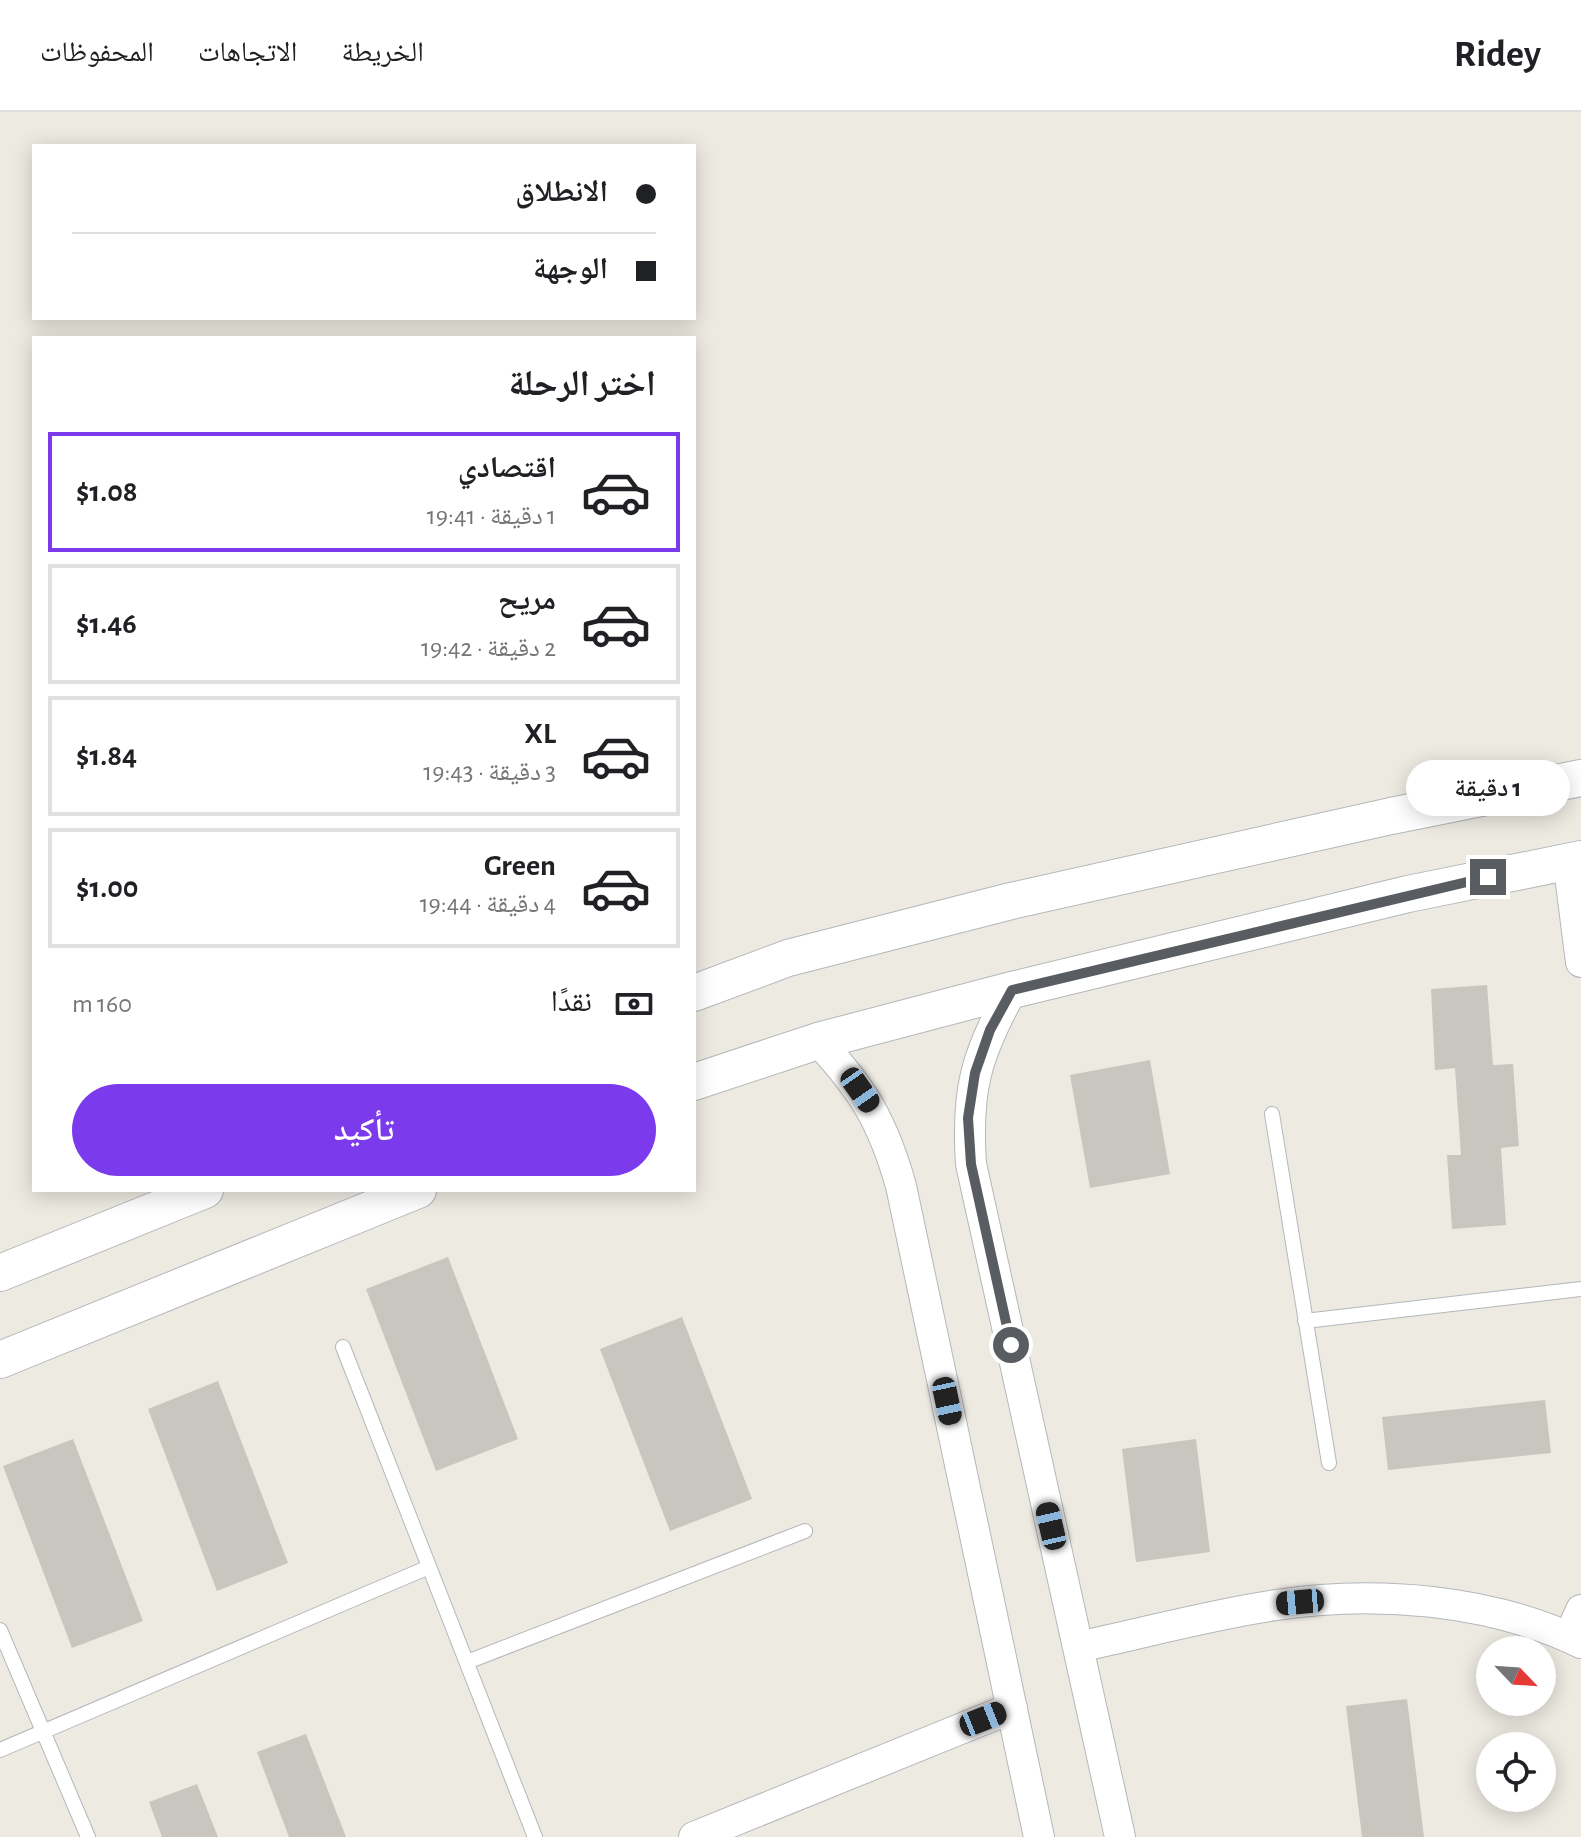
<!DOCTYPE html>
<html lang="ar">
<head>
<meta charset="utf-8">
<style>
  body { margin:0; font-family:"Alegreya Sans","Noto Naskh Arabic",sans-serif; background:#f2f2f2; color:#202124; direction:rtl; height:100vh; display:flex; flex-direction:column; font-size:30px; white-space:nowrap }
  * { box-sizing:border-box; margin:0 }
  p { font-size:26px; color:#757577 }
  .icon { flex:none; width:44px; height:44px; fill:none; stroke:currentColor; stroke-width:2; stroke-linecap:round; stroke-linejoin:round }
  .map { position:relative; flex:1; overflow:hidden; direction:ltr }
  .details { position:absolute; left:32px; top:224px; width:664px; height:856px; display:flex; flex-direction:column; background:#fff; border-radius:0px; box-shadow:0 4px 20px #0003; direction:rtl }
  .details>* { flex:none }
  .hud { position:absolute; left:32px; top:32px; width:664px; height:176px; border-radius:0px; box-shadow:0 4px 20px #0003; direction:rtl; display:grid; align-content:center; height:176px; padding:0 40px; background:#fff }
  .needle { width:52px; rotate:115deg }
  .buttons { position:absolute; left:1476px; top:1524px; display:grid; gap:16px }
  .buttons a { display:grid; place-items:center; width:80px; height:80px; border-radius:50%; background:#fff; box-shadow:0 4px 20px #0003; font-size:40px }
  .end { position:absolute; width:36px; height:36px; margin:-18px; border:10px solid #595d61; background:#fff; box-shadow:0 0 0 4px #fff }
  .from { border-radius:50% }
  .bubble { position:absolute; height:56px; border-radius:28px; background:#fff; box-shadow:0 4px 20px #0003; font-size:26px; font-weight:600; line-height:56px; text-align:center; direction:rtl }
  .car { position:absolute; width:24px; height:48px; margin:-24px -12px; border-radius:10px; box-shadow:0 0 6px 2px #0007; background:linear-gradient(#222 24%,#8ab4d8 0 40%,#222 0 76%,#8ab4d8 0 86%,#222 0) }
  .hud b { display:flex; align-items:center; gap:28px; height:76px; font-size:30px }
  .hud b+b { border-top:2px solid #e0e0e0 }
  .hud i { width:20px; height:20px; background:#202124 }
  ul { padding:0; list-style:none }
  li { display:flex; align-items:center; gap:24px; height:120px; margin:0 16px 12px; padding:0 24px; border:4px solid #e0e0e0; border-radius:0px }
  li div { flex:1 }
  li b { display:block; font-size:30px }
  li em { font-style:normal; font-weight:600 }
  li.selected { border-color:#7c3aed }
  li>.icon { width:72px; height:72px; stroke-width:1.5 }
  h2 { padding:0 40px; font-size:36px; line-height:96px }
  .pay { display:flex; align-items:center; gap:20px; height:88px; padding:0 40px; font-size:30px }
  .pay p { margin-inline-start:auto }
  .cta { display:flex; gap:16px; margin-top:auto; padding:16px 40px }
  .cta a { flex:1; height:92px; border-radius:48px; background:#7c3aed; color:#fff; font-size:32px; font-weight:600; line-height:92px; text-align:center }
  header { display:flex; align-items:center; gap:48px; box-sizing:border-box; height:112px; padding:0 40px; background:#fff; border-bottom:2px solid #e0e0e0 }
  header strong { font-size:38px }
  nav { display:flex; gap:44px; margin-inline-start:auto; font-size:28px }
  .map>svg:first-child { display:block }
  .building { fill:#c9c6c0 }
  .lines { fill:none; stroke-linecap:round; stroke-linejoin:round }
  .service-casing { stroke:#b4b7bb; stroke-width:16 }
  .minor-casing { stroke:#b4b7bb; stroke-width:32 }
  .tertiary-casing { stroke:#b4b7bb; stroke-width:38 }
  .service { stroke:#fff; stroke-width:14 }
  .minor { stroke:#fff; stroke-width:30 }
  .tertiary { stroke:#fff; stroke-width:36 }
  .route { stroke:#595d61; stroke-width:10 }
</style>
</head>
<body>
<header>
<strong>Ridey</strong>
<nav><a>الخريطة</a><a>الاتجاهات</a><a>المحفوظات</a></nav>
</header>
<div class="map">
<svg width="1581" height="1725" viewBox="0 0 1581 1725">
  <rect width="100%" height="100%" fill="#eceae1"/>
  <!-- building -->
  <path class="building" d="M1487,873L1493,953L1513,952L1519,1034L1501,1036L1506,1113L1452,1117L1447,1043H1461L1455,956L1435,958L1431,877Z
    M1150,948L1170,1062L1090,1076L1070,963Z
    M448,1145L518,1327L436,1359L366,1177Z
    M682,1205L752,1387L670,1419L600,1237Z
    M218,1269L288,1451L217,1479L148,1297Z
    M1545,1288L1551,1341L1388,1358L1382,1305Z
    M73,1327L143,1509L72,1536L3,1354Z
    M1196,1327L1210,1440L1136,1450L1122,1337Z
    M1407,1587L1424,1725H1362L1346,1594Z
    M306,1622L346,1725H289L257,1640Z
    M197,1672L218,1725H162L149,1690Z"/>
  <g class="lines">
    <!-- service casing -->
    <g class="service-casing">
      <path id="service" d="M1272,1002L1329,1351
        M1305,1209L1581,1177
        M343,1235L535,1725
        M0,1518L88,1725
        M467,1550L805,1419
        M0,1638L429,1455"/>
    </g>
    <!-- minor casing -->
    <g class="minor-casing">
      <path id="minor" d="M1568,748L1581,850
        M1012,878C976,943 966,978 971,1052L1120,1725
        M818,929C863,977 883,1010 901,1074L1039,1725
        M1569,1525L1581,1498
        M1078,1535C1144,1521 1209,1503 1276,1493C1375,1478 1490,1487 1581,1531
        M694,1725L1012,1596"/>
    </g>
    <!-- tertiary casing -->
    <g class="tertiary-casing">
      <path id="tertiary" d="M694,881L788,846L1011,789L1391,704L1581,666
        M694,970L818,929L1012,878L1408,782L1581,747
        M0,1161L205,1078
        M0,1248L418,1078"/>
    </g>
    <!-- service -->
    <use href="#service" class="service"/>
    <!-- minor -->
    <use href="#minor" class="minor"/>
    <!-- tertiary -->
    <use href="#tertiary" class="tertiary"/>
  </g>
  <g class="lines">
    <!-- route -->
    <path class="route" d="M1011,1233L971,1052L968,1006L975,961L990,918L1012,878L1488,765"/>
  </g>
</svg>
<div class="buttons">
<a><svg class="needle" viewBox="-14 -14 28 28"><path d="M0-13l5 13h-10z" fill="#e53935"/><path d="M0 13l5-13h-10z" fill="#757577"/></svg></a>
<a><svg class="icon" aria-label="locate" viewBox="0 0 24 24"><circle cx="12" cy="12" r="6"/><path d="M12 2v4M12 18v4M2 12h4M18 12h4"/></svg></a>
</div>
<i class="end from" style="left:1011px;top:1233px"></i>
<i class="end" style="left:1488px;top:765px"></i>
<div class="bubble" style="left:1406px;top:648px;width:164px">1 دقيقة</div>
<i class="car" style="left:860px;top:978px;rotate:145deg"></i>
<i class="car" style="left:947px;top:1289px;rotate:168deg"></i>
<i class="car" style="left:1051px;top:1414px;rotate:347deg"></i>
<i class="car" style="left:1300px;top:1490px;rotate:265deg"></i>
<i class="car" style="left:983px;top:1607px;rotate:68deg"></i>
<div class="hud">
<b><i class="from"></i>الانطلاق</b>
<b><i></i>الوجهة</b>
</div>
<section class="details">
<h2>اختر الرحلة</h2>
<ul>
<li class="selected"><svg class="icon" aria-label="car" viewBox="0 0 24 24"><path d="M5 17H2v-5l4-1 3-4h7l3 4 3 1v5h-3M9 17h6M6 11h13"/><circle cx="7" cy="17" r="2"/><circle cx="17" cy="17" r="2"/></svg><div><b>اقتصادي</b><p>1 دقيقة · 19:41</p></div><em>$1.08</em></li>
<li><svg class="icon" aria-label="car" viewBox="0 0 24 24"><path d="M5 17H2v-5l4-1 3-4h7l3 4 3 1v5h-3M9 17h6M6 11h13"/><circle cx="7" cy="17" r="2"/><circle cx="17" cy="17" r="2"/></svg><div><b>مريح</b><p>2 دقيقة · 19:42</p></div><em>$1.46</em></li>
<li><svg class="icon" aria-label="car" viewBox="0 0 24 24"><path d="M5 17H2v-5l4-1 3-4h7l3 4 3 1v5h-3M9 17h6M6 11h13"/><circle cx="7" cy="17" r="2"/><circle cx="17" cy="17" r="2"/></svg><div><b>XL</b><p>3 دقيقة · 19:43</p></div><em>$1.84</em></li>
<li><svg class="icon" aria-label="car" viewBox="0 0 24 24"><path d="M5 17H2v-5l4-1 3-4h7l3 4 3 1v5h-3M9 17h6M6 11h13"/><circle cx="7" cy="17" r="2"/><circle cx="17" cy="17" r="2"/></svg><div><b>Green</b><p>4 دقيقة · 19:44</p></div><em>$1.00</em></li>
</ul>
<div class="pay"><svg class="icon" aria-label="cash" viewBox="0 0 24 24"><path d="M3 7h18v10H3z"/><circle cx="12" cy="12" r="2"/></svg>نقدًا<p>160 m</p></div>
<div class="cta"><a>تأكيد</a></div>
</section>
</div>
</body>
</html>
